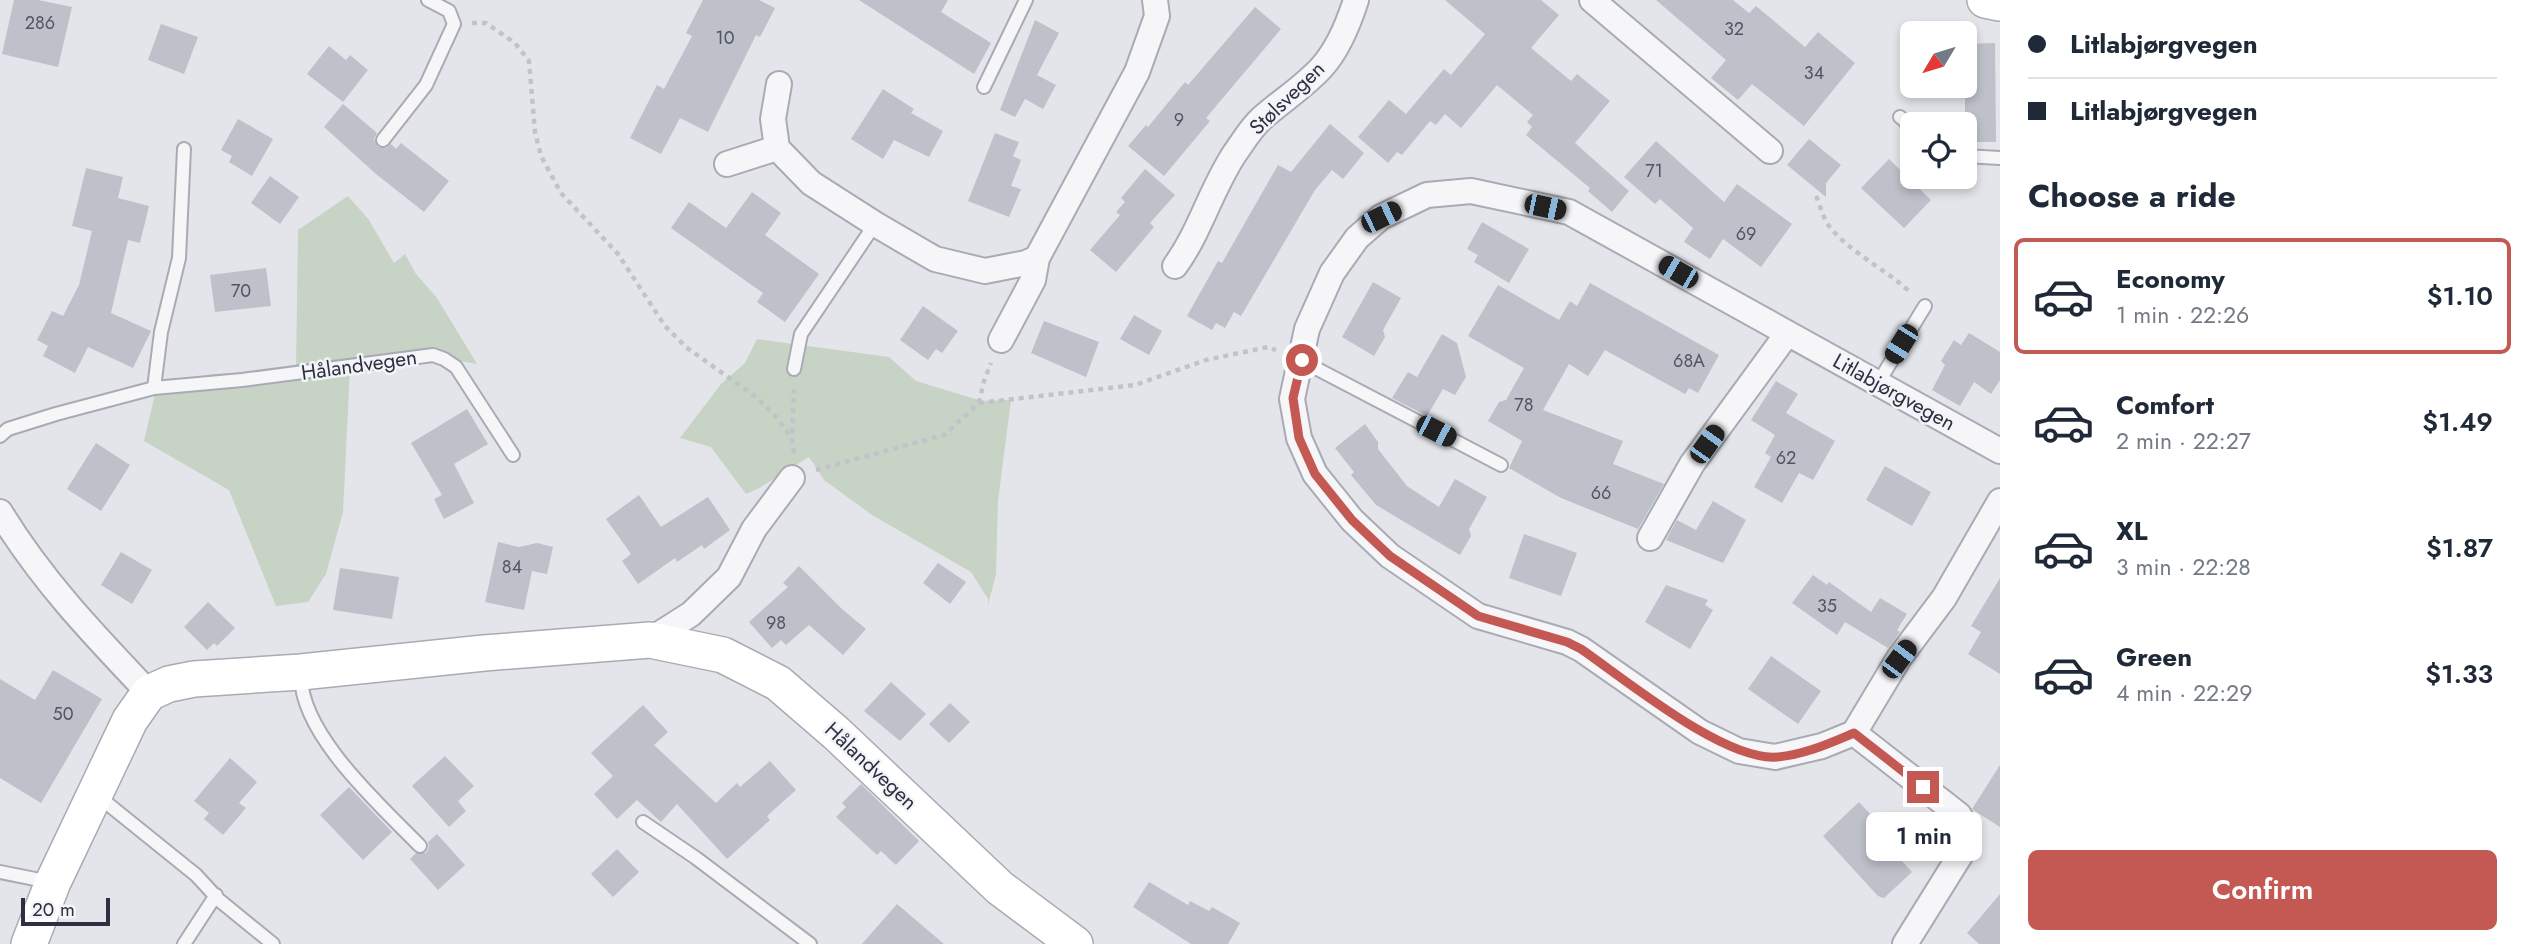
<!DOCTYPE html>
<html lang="en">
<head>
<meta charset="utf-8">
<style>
  body { margin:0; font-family:Jost,sans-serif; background:#f6f6f7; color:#1f2937; height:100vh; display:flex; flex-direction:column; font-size:26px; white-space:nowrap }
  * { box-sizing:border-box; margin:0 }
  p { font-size:23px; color:#747a83 }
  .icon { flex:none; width:38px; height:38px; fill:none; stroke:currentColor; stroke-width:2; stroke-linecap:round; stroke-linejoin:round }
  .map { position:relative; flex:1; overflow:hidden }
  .drawer { display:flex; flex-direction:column; background:#fff; width:525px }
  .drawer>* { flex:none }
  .hud { display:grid; align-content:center; height:154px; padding:0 28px; background:#fff }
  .needle { width:46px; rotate:232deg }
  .buttons { position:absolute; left:1900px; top:21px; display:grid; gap:14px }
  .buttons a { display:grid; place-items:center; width:77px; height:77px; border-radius:10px; background:#fff; box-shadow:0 4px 10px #0003; font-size:35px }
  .scale { position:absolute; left:21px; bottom:18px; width:89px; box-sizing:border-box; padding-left:7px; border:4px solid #2d3041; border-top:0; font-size:19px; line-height:24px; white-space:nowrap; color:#2d3041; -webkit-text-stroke:5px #f3f4f8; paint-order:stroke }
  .end { position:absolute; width:32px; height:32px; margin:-16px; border:9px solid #c45954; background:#fff; box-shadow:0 0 0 4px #fff }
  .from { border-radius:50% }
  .bubble { position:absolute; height:49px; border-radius:10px; background:#fff; box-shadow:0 4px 10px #0003; font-size:23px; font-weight:600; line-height:49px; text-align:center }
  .car { position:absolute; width:21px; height:42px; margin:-21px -10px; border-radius:9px; box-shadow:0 0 5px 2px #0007; background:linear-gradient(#222 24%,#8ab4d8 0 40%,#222 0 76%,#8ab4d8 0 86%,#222 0) }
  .hud b { display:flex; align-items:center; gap:24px; height:66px; font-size:26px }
  .hud b+b { border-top:2px solid #e0e1e3 }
  .hud i { width:18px; height:18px; background:#1f2937 }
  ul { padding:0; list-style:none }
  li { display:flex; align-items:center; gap:21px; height:116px; margin:0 14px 10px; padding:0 14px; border:4px solid transparent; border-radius:10px }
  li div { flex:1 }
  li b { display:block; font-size:26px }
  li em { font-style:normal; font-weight:600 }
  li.on { border-color:#c45954 }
  li>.icon { width:63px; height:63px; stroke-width:1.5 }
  h2 { padding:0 28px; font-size:32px; line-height:84px }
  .button { display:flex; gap:14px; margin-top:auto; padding:14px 28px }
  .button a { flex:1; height:80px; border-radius:10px; background:#c45954; color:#fff; font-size:28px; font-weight:600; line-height:80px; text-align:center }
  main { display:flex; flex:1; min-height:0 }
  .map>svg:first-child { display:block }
  .green { fill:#c6d3c5 }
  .building { fill:#bec0ca }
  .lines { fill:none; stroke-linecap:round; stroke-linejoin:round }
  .lane-casing { stroke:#a9abb4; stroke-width:16 }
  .street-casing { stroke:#a9abb4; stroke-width:28 }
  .secondary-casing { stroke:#a9abb4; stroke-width:38 }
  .path { stroke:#c2c3c9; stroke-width:4.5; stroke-dasharray:5 5; stroke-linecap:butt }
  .lane { stroke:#f6f6f9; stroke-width:12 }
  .street { stroke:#f6f6f9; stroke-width:24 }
  .secondary { stroke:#fff; stroke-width:35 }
  .route { stroke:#c45954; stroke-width:9 }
  .labels { text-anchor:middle; stroke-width:5; stroke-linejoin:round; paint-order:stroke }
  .number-label { font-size:18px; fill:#515463 }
  .street-label { font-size:21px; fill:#2d3041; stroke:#f3f4f8 }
</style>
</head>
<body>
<main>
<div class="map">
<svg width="2000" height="944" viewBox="0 0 2000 944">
  <rect width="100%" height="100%" fill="#e4e5ea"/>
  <!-- green -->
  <path class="green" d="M348,196L369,220L394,263L405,254L416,274L437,298L477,364L449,359L350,369L343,512L326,574L308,602L276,606L229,490L144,441L156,390L212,374L296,370L298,230Z
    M757,339L889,357L916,381L982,401L1011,400L998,501L996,574L988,605V599L971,572L872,515L824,480L809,457L759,488L746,494L711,447L680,438L721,384L745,363Z"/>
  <!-- building -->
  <path class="building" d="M14,0H38L72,7L58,67L2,54Z
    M703,0H759L775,8L760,37L756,35L708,132L680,118L661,154L630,138L657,85L664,89L692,36L686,33Z
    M859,0H948L941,12L991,43L974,74Z
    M1445,0H1541L1559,15L1531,48L1571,81L1577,74L1610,101L1575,143L1629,191L1612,212L1588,191L1590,188L1526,135L1532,127L1527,122L1533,115L1497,85L1461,128L1445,114L1436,125L1430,121L1402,155L1397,152L1388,163L1358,137L1389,100L1406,114L1444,69L1451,75L1485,34Z
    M1656,0H1733L1749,13L1756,6L1805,47L1818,32L1855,63L1804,126L1752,84L1738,100L1711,78L1726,60Z
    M1255,7L1281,29L1206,118L1210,121L1164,176L1128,146L1146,125L1148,127L1185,82L1188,85Z
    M1035,20L1059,33L1037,75L1056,85L1043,109L1025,99L1015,117L1000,110Z
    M161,24L198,37L184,74L148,60Z
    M1995,43L1996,142H1965V44Z
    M329,46L346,60L350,55L368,70L343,102L307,74Z
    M883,89L914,109L911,113L943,131L929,157L894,140L883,159L851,139Z
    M343,104L377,133L374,139L378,147L386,148L391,144L396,149L401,143L449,181L424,212L376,174L324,127Z
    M238,119L273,139L252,176L229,162L232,156L221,150Z
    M1330,124L1364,153L1343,179L1332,170L1315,190L1241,316L1234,312L1225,328L1216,323L1212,330L1187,316L1218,261L1222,263L1278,165L1291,172Z
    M995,133L1019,142L1013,156L1021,160L1011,186L1021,189L1009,217L968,201Z
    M1809,139L1841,165L1826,183V197L1787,165Z
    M1656,141L1724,202L1737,184L1792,224L1761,267L1723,239L1710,259L1684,242L1693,228L1660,199L1655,204L1624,177Z
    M1889,159L1931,200L1904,228L1861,188Z
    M86,168L123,177L118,198L149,206L140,243L128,240L111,313L151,331L133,368L88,347L75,373L43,356L48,346L37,340L52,311L63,316L79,285L92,231L72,226Z
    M1145,169L1175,195L1150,223L1154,227L1116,272L1090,250L1120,215L1116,212L1125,202L1121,198Z
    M270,176L299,197L280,224L251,203Z
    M752,192L781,213L765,235L819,274L785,322L757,302L763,293L671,228L689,202L726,228Z
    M1482,222L1529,249L1509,283L1474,262L1478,255L1467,249Z
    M266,268L271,306L215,312L210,275Z
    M1373,282L1401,298L1383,330L1385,337L1374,356L1342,337Z
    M1590,283L1719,355L1698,393L1689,388L1685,394L1605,350L1588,376L1569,364L1543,410L1623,441L1613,464L1664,484L1638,529L1561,498L1509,468L1522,441L1488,421L1499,402L1506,400L1524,368L1468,336L1498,285L1559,320L1570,301L1577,306Z
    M923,306L958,331L942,353L936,349L928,360L900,340Z
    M1134,315L1162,331L1149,355L1120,339Z
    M1044,321L1099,342L1086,377L1031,353Z
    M1969,333L2000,352V380L1991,394L1974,382L1960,406L1932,390L1945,365L1941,361L1954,340L1961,345Z
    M1442,334L1457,343L1466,377L1455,395L1443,389L1427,416L1392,398L1408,372L1417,377Z
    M1776,381L1798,394L1786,413L1835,441L1813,480L1799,473L1782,503L1754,487L1771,457L1765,453L1775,435L1751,420Z
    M467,409L488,444L454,464L474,503L444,519L434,499L442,495L411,443Z
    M1365,424L1378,442V449L1407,486L1439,507L1455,479L1487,497L1469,529L1471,536L1460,555L1376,505L1351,475L1354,472L1335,448Z
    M96,443L130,465L101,511L67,489Z
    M1885,466L1931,492L1912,526L1866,500Z
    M639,495L661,527L708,497L730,530L704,549L702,545L677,562L675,558L638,584L622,561L631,554L606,519Z
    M1713,501L1746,520L1723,563L1666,540L1677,520L1696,530Z
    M1524,534L1577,553L1561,596L1509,578Z
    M498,542L519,547L537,543L553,547L547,574L532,571L524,610L485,602Z
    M121,552L152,570L132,604L101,585Z
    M938,563L966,582L950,604L923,583Z
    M799,566L842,609L866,629L843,655L809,625L786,645L781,640L772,648L749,622L788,587L783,583Z
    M340,568L399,577L392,619L333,610Z
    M1813,575L1827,585L1829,582L1871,612L1880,598L1907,614L1897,630L1900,632L1888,648L1845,622L1837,635L1792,603Z
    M2000,578V674L1968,654L1981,632L1971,626Z
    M1666,585L1708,600L1705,605L1713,610L1690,649L1645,622Z
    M208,602L235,628L217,646L214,643L207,650L184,627Z
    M1771,656L1821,691L1798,724L1748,689Z
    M53,670L102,699L41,803L0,778V679L35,700Z
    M891,682L926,714L900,741L864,711Z
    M950,703L970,722L949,743L929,724Z
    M643,705L668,732L654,745L716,803L737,783L740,787L770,761L796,790L767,816L770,820L727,859L677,804L661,822L637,800L617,819L594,794L613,776L591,753Z
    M445,756L474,786L458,801L466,811L449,827L412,786Z
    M230,758L257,782L239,803L246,808L223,835L204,819L209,813L194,801Z
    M2000,765V827L1972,809Z
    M861,784L919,841L896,865L881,851L877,855L836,817L846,807L842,803Z
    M349,787L392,832L363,860L320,815Z
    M1859,802L1888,833L1882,839L1912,872L1884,898L1878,896L1823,836Z
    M437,834L465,865L438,890L410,859L416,853H426L429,848L428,842Z
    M617,849L639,872L613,897L591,874Z
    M1149,882L1188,905L1190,901L1209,911L1212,907L1240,923L1228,944H1191L1133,907Z
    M2000,894V944H1979L1967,933Z
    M897,904L944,944H862Z"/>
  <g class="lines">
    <!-- lane casing -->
    <g class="lane-casing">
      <path id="lane" d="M984,87L1026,0
        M1900,117L1913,128
        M383,140L426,85L454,24L449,11L428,0
        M1965,156L2000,158
        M1302,361L1501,465
        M794,369L801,334L875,224
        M1878,383L1925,306
        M154,388L161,332L179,258L184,149
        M0,436L8,429L56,414L154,388L242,380L433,355L444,359L456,367L513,455
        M301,676C301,735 381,806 420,846
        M98,796L196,875L219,900L273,944
        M643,822L696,858L810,944
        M0,872L50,882
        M184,944L216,895"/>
    </g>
    <!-- street casing -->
    <g class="street-casing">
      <path id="street" d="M1592,0L1770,151
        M779,84L773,119L777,148L811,183L875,224L935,259L985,271L1026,263L1037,258
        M727,164L777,148
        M1175,266C1200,232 1211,189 1235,153C1243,142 1251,128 1261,119C1281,101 1304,87 1322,67C1338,49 1349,22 1356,0
        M1001,340L1033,280L1037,258L1137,72L1157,16L1155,0
        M2000,451L1569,212L1471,191L1427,195L1381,217L1357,238L1332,273L1307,329L1292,399L1299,438L1315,474L1352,520L1390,556L1478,616L1567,642L1581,649L1700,732L1739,751L1775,757L1822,746L1854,733L1899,658L1944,598L2000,501
        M0,512C42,581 94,635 149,693
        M1650,538L1692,464L1787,334
        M650,640L691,614L729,577L754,529L792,478
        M1854,733L1959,815L1968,832L1961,854L1905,944"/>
    </g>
    <!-- secondary casing -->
    <g class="secondary-casing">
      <path id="secondary" d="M1985,0L2000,3
        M29,944L53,882L130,720L149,693L169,684L194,679L301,672L484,653L650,640L723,655L778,683L836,733L1000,888L1075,944"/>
    </g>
    <!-- path -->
    <path class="path" d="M472,23H486L515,43L529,61L535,132L541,156L561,193L618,254L665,326L686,347L757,398L778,419L792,439
      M1816,196C1820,205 1823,218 1829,226C1849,252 1887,270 1911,293
      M979,403L1135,385L1206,360L1268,347L1276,350
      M794,453L792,439L794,389
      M816,470L944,435L979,403L984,381L991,363"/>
    <!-- lane -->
    <use href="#lane" class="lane"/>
    <!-- street -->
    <use href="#street" class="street"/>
    <!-- secondary -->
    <use href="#secondary" class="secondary"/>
  </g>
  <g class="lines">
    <!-- route -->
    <path class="route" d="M1302,360L1293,398L1299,438L1315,474L1352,520L1390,556L1478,616L1567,642L1581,649C1626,680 1724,761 1777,757C1804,755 1830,743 1854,733L1923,787"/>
  </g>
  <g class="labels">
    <!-- number labels -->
    <g class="number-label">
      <text x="40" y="29">286</text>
      <text x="1734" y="35">32</text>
      <text x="725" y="44">10</text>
      <text x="1814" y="79">34</text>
      <text x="1179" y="126">9</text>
      <text x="1654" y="177">71</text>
      <text x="1746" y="240">69</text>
      <text x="241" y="297">70</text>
      <text x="1689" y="367">68A</text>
      <text x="1524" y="411">78</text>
      <text x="1786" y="464">62</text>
      <text x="1601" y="499">66</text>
      <text x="512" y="573">84</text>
      <text x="1827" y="612">35</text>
      <text x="776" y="629">98</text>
      <text x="63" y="720">50</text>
    </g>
    <!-- street labels -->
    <g class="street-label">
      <text transform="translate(1287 98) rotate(-44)" y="7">Stølsvegen</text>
      <text transform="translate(359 365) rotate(-8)" y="7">Hålandvegen</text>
      <text transform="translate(1894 392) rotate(29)" y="7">Litlabjørgvegen</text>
      <text transform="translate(871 766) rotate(43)" y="7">Hålandvegen</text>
    </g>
  </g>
</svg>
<div class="buttons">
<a><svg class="needle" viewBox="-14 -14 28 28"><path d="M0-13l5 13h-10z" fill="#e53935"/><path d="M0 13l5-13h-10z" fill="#747a83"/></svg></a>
<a><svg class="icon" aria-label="locate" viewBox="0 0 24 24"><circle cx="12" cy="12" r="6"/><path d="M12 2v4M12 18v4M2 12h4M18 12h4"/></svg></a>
</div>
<div class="scale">20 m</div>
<i class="end from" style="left:1302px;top:360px"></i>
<i class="end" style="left:1923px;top:787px"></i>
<div class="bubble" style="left:1866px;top:812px;width:116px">1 min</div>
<i class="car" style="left:1545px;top:207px;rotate:102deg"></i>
<i class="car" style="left:1381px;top:217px;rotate:64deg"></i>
<i class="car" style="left:1678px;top:272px;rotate:300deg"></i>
<i class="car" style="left:1901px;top:344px;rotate:212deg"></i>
<i class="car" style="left:1436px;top:431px;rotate:117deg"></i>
<i class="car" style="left:1707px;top:444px;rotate:36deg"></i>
<i class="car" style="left:1899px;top:659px;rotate:37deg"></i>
</div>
<section class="drawer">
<div class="hud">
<b><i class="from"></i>Litlabjørgvegen</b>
<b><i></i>Litlabjørgvegen</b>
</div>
<h2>Choose a ride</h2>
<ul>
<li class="on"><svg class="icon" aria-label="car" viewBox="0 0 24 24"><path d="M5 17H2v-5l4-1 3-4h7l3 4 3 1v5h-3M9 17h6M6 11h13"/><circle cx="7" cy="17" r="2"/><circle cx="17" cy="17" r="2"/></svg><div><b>Economy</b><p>1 min · 22:26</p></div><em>$1.10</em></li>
<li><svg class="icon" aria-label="car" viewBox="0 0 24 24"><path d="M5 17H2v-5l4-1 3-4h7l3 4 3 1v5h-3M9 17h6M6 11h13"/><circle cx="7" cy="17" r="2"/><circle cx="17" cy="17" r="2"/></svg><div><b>Comfort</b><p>2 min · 22:27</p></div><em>$1.49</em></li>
<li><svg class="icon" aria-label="car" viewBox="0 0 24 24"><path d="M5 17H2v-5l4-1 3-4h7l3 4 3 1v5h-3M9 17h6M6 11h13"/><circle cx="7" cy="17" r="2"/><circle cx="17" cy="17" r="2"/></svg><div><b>XL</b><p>3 min · 22:28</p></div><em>$1.87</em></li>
<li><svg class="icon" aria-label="car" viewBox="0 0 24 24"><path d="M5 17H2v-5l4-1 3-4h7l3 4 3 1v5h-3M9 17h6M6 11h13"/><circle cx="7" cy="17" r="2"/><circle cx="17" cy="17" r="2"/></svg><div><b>Green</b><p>4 min · 22:29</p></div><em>$1.33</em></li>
</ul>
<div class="button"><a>Confirm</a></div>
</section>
</main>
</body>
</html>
